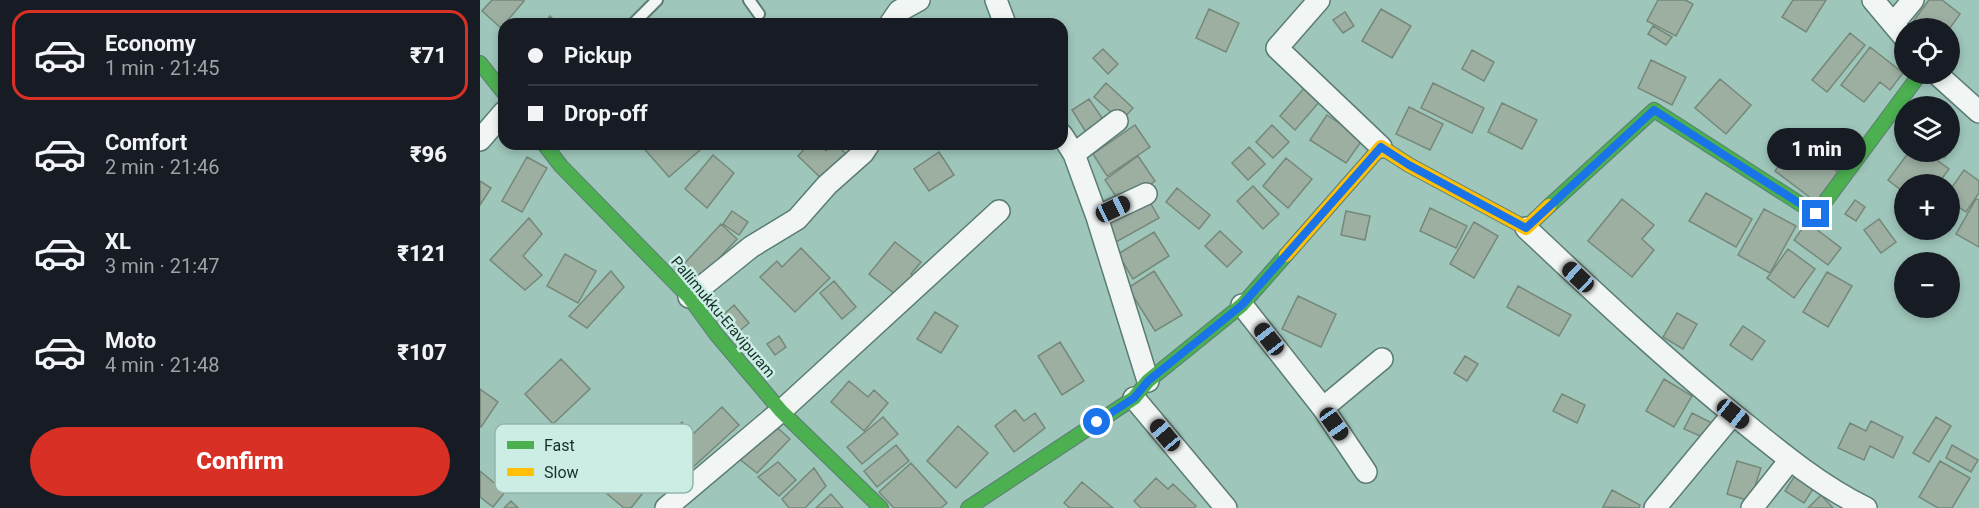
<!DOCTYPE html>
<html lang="en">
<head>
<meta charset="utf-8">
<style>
  body { margin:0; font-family:Roboto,sans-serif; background:#242831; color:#f1f3f6; height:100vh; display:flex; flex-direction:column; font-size:22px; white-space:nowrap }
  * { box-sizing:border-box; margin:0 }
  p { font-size:20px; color:#9ea1a6 }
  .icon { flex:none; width:33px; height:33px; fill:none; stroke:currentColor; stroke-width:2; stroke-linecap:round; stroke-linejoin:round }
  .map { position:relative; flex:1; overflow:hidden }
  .sheet { display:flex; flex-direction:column; background:#171b24; width:480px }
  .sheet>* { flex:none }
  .banner { position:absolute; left:18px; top:18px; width:570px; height:132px; border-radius:18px; box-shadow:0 3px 9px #0003; display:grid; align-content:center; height:132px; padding:0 30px; background:#171b24 }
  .fabs { position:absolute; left:1414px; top:18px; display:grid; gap:12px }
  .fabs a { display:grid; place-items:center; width:66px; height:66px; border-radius:50%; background:#171b24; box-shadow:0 3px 9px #0003; font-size:30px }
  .end { position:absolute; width:27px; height:27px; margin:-14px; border:8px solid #1a73e8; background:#fff; box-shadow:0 0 0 3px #fff }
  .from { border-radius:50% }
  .bubble { position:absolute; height:42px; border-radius:21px; background:#171b24; box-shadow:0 3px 9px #0003; font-size:20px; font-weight:800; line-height:42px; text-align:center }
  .car { position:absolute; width:18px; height:36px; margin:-18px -9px; border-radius:8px; box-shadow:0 0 4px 2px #0007; background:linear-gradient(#222 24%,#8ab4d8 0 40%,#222 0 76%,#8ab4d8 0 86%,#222 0) }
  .banner b { display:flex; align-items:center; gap:21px; height:57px; font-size:22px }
  .banner b+b { border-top:2px solid #363941 }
  .banner i { width:15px; height:15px; background:#f1f3f6 }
  ul { padding:10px 0 0; list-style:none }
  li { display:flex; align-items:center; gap:18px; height:90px; margin:0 12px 9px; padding:0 18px; border:3px solid transparent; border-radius:18px }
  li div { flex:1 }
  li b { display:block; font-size:22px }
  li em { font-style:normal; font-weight:800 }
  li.current { border-color:#d93025 }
  li>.icon { width:54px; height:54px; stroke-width:1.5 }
  .button { display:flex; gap:12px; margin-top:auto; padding:12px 30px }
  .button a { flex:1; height:69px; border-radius:36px; background:#d93025; color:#fff; font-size:24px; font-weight:800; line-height:69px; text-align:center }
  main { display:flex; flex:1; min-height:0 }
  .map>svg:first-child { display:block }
  .building { fill:#9cafa1; stroke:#75887a; stroke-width:1.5 }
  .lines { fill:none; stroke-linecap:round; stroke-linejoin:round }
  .lane-casing { stroke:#5b7c74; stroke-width:14 }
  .street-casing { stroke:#5b7c74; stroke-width:24 }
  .fast-casing { stroke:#5b7c74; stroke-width:16 }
  .slow-casing { stroke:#5b7c74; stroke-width:16 }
  .lane { stroke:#f1f6f5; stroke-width:10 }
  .street { stroke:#f1f6f5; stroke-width:21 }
  .fast { stroke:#4caf50; stroke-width:14 }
  .slow { stroke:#ffc107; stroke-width:14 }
  .route { stroke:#1a73e8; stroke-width:8 }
  .labels { text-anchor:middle; stroke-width:5; stroke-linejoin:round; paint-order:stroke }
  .street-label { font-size:15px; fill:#133029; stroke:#ccede4 }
  .key { fill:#ccede4; stroke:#94b4ac; stroke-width:1.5 }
  .key-label { font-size:16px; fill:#133029 }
</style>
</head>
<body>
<main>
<section class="sheet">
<ul>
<li class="current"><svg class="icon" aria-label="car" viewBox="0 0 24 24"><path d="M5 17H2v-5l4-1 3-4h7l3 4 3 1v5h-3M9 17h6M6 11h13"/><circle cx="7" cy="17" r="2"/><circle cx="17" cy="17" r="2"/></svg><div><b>Economy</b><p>1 min · 21:45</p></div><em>₹71</em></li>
<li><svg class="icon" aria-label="car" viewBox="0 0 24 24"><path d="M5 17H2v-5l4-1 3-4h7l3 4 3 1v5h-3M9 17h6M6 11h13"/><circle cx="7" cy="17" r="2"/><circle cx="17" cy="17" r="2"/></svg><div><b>Comfort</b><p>2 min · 21:46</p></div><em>₹96</em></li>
<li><svg class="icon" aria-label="car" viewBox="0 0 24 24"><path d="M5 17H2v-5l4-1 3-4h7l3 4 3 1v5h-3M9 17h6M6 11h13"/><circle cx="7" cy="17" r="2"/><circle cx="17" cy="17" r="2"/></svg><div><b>XL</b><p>3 min · 21:47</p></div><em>₹121</em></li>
<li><svg class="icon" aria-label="car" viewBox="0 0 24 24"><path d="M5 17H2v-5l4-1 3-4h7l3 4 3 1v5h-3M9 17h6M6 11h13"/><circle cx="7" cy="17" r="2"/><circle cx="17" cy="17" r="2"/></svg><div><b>Moto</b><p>4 min · 21:48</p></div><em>₹107</em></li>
</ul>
<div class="button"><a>Confirm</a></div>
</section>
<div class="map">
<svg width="1499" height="508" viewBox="0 0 1499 508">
  <rect width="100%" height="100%" fill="#9fc6bb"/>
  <!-- building -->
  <path class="building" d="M12,0H42L44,1L21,28L2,11Z
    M1178,0H1205L1213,4L1196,36L1167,21Z
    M1313,0H1346L1326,32L1302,17Z
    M1449,0H1462L1480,14L1470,28L1429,27Z
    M729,9L759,23L746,52L716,38Z
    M901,9L931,26L912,58L882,41Z
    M865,12L874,26L863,33L853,20Z
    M70,16L78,24H63Z
    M1173,26L1192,37L1186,45L1168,34Z
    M1370,33L1385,45L1347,92L1332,80Z
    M1390,47L1423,73L1410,90L1400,82L1384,102L1361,85Z
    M623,49L638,64L628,74L613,58Z
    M992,50L1014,62L1004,81L982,69Z
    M1171,60L1206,77L1192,105L1158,88Z
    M1240,79L1271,105L1246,134L1215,108Z
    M626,83L653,108L641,121L614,97Z
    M953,83L1004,108L992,133L941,108Z
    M826,86L841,100L815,130L800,116Z
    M609,99L627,125L609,137L592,110Z
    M1022,103L1057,120L1042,149L1008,132Z
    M929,107L963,124L950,150L916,134Z
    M847,115L883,139L866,163L830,140Z
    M655,125L670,147L627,176L613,154Z
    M792,125L809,142L793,158L776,142Z
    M1316,142L1358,172L1336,202L1295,171Z
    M160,144H227L189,177Z
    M329,144H339L346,151L352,144H356L371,159L347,184L318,156Z
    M1470,145L1473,148L1464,158L1457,152H1470Z
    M769,147L785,164L768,180L752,163Z
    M459,152L474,175L449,191L434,169Z
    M1429,152H1436L1444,157L1447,153L1469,169L1458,184H1425V193L1408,180Z
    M233,155L254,173L227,208L205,189Z
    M658,156L675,181L641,204L625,180Z
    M47,157L67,168L42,212L22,201Z
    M806,158L832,179L808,208L783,186Z
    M1484,170L1499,181V193L1486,212L1470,201V190Z
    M0,181L11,188L0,205Z
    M773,186L799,214L783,229L757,201Z
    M697,188L730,215L719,229L686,202Z
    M1226,193L1272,219L1256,247L1209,221Z
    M667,197L679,218L636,242L625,222Z
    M1142,199L1174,225L1162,239L1174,250L1152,277L1108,241Z
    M1496,199L1499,200V247L1476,234Z
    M1375,200L1385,207L1376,221L1365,214Z
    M950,208L987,226L976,248L940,231Z
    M1284,209L1316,226L1290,273L1258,255Z
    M252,211L268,222L259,235L243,224Z
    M866,211L890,216L885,240L861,235Z
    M49,218L62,234L43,256L62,275L45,290L10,260Z
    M1399,219L1416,242L1401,253L1384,230Z
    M994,222L1018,236L994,278L970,264Z
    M1327,222L1361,248L1348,265L1314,240Z
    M241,224L257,239L218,281L202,266Z
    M740,231L762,252L747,267L725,246Z
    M674,232L689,256L653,279L638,254Z
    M415,242L441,262L431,274L434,277L419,297L389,274Z
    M321,248L350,278L315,312L280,277L297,261L302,267Z
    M1308,249L1335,269L1314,298L1287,278Z
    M85,254L116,271L98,303L67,286Z
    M131,271L144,287L107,328L89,316Z
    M674,271L702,315L675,331L648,288Z
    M1347,272L1372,286L1348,327L1323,312Z
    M354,281L376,307L362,319L340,293Z
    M1038,286L1091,315L1079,336L1027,307Z
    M818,296L856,314L841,347L802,329Z
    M254,305L269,323L257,333L242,316Z
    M455,312L478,326L461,353L437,339Z
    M1197,313L1217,324L1203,349L1183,337Z
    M1263,326L1285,341L1272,360L1250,345Z
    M299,336L306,347L295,355L287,344Z
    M580,342L604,381L582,395L558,356Z
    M985,356L998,364L987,381L974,373Z
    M81,359L110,389L73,424L45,394Z
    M1184,379L1212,396L1194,427L1166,411Z
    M369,381L388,397L394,390L408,403L384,431L351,402Z
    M0,389L18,402L1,427H0Z
    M1082,394L1105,405L1097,423L1073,411Z
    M242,407L259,425L211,469L186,440L202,422L213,434Z
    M535,410L544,421L555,413L565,428L534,452L515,426Z
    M1212,413L1234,424L1227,439L1204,429Z
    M403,417L418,434L382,464L367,447Z
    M1456,417L1471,426L1449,462L1433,453Z
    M1391,421L1423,437L1413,458L1390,446L1384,460L1358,448L1370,423L1386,431Z
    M291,422L310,439L277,473L253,454Z
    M478,426L508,453L476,488L447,461Z
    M416,445L429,461L397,487L384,471Z
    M1472,445L1498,460L1491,472L1466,458Z
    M1257,461L1281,468L1270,501L1247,494Z
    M1460,461L1490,478L1472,508H1458L1439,497Z
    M298,462L316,480L299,496L278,477Z
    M431,463L467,503L461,508H414L399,492Z
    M334,468L346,486L325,508H309L302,499Z
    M0,471L25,492L13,507L0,497Z
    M1318,471L1337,483L1324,503L1305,491Z
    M140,476L162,494L151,508H144L126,493Z
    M676,478L688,489L693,484L716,506L714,508H661L654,501Z
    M602,482L633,508H590L584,503Z
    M1132,490L1160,505L1159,508L1123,507Z
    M351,494L363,508H336Z
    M1341,495L1353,508H1328Z
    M31,501L38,508H24Z"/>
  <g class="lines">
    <!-- lane casing -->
    <g class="lane-casing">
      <path id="lane" d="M269,0L279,14
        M153,24L177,0"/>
    </g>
    <!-- street casing -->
    <g class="street-casing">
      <path id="street" d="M516,0L525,24
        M839,0L797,48L901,147
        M1393,0L1425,38
        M410,24L419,11L439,0
        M1413,24L1433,0
        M1457,74L1499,112
        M582,135L594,154L617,217L668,381
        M0,140L24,112
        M594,154L637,121
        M617,217L666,194
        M1046,228C1117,295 1187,361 1263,422C1301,453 1341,486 1386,508
        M209,297L271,247L317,219L347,185L383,153L389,144
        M762,305L843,408L886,472
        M654,398L746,508
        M843,408L902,359
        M186,508L301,411L519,211
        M1175,508L1253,414
        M1272,508L1310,460"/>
    </g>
    <!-- fast casing -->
    <g class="fast-casing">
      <path id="fast" d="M0,63L24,93
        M64,144L81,166L209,297L236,334L301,411L401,508
        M1069,206L1174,110L1336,214L1440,74
        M488,508L654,398L668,381L762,305L806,255"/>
    </g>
    <!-- slow casing -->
    <g class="slow-casing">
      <path id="slow" d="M806,255L901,147L929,165L1046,228L1069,206"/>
    </g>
    <!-- lane -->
    <use href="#lane" class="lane"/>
    <!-- street -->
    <use href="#street" class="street"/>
    <!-- fast -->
    <use href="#fast" class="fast"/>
    <!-- slow -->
    <use href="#slow" class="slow"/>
  </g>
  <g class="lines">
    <!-- route -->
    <path class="route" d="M617,422L654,398L668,381L762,305L901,147L929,165L1046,228L1174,110L1336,214"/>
  </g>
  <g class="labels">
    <!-- street labels -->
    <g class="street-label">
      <text transform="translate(243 317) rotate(50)" y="5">Pallimukku-Eravipuram</text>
    </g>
  </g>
  <!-- legend -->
  <rect x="15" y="424" width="198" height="69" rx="9" class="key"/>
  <rect x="27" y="441" width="27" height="8" fill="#4caf50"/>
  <rect x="27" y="468" width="27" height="8" fill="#ffc107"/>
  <g class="key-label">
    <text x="64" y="451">Fast</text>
    <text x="64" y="478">Slow</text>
  </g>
</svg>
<div class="fabs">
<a><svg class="icon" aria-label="locate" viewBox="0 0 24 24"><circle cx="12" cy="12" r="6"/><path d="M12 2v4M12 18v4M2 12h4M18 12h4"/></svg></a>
<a><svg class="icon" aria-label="layers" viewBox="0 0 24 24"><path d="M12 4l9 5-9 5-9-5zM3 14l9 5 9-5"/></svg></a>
<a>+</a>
<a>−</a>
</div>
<i class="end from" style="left:617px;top:422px"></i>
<i class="end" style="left:1336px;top:214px"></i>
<div class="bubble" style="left:1287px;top:128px;width:99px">1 min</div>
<i class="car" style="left:633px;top:209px;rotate:65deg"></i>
<i class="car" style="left:1098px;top:277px;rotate:313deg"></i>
<i class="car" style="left:789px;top:339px;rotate:322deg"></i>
<i class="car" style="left:1253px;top:414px;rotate:129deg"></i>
<i class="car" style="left:854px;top:424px;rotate:145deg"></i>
<i class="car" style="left:685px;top:435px;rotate:320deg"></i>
<div class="banner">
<b><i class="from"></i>Pickup</b>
<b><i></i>Drop-off</b>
</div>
</div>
</main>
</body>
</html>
